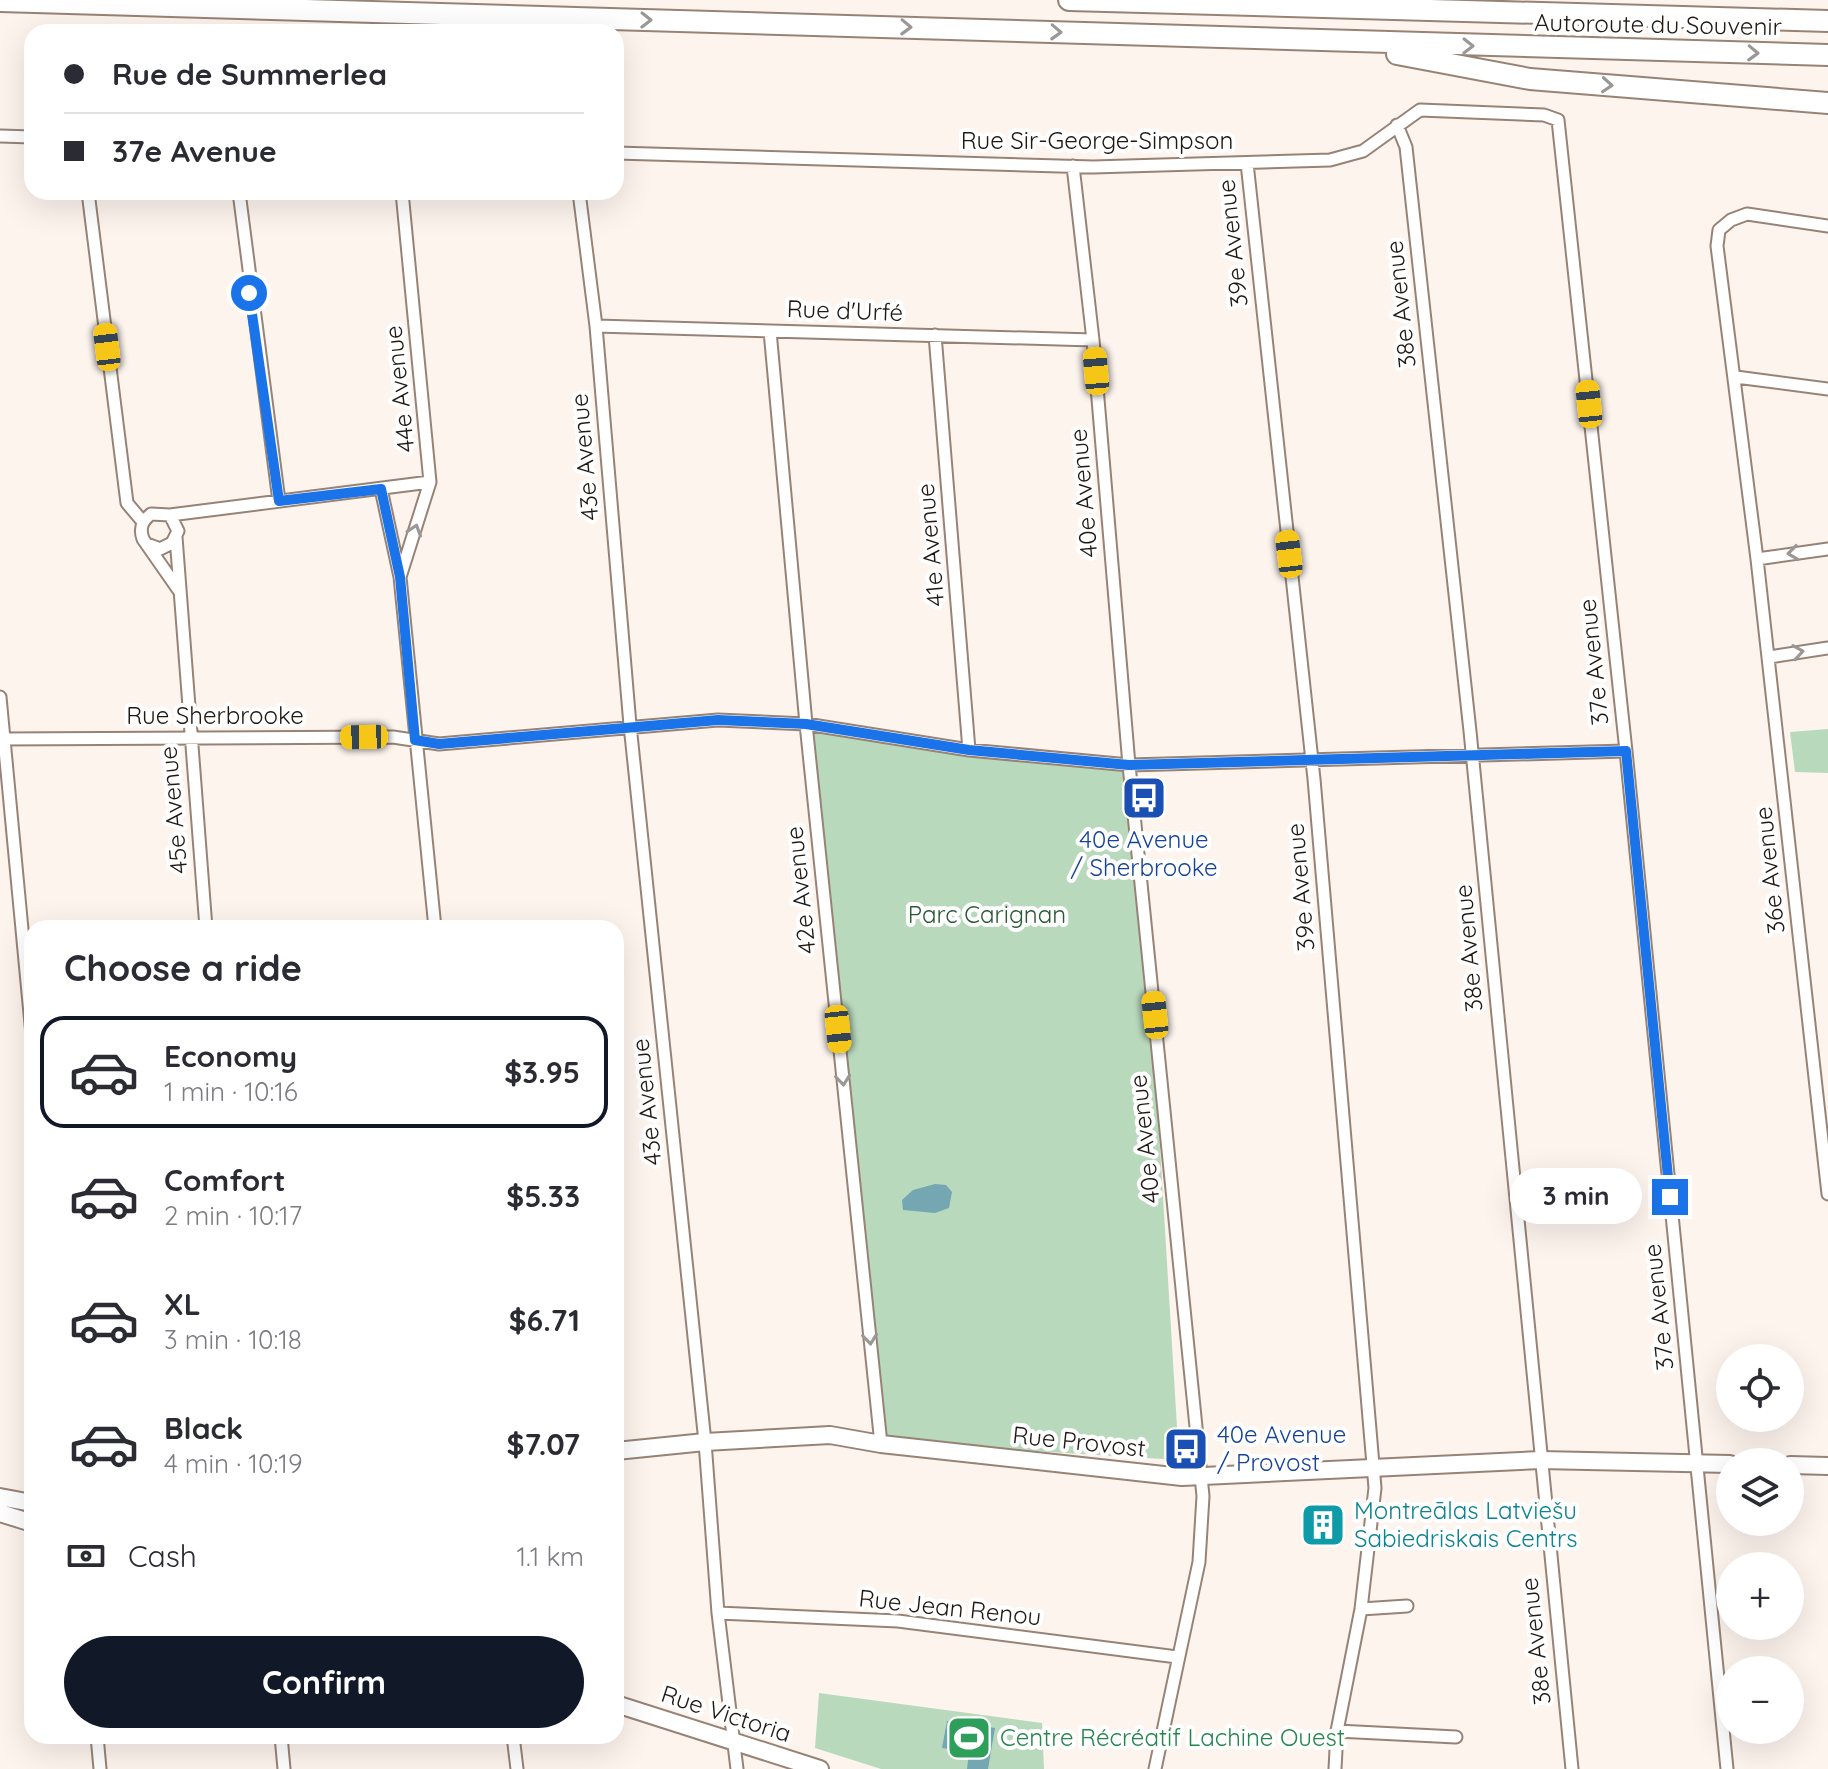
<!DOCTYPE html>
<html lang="en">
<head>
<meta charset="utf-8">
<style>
  body { margin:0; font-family:Quicksand,sans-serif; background:#f7f7f7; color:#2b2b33; height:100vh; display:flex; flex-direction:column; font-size:30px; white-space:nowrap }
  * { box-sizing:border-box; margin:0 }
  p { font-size:26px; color:#7c7c81 }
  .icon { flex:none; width:44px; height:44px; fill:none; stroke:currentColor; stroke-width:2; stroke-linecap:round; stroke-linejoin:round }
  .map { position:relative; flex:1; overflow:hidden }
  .side { position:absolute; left:24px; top:920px; width:600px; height:824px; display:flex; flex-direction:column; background:#fff; border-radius:24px; box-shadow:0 8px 32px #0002 }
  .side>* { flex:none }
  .guide { position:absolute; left:24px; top:24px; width:600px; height:176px; border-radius:24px; box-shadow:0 8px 32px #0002; display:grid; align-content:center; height:176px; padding:0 40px; background:#fff }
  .fabs { position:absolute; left:1716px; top:1344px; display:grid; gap:16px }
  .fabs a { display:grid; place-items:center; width:88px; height:88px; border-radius:50%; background:#fff; box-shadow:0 8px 32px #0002; font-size:40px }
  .end { position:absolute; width:36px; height:36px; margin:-18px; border:10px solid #1a73e8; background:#fff; box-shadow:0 0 0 4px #fff }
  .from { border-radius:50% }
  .bubble { position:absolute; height:56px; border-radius:28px; background:#fff; box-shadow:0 8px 32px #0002; font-size:26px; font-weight:800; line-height:56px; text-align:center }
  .car { position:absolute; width:24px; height:48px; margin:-24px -12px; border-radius:10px; box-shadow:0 0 6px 2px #0007; background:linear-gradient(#f5c518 24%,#345 0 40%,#f5c518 0 76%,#345 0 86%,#f5c518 0) }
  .guide b { display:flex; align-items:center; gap:28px; height:76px; font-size:30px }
  .guide b+b { border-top:2px solid #e1e1e2 }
  .guide i { width:20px; height:20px; background:#2b2b33 }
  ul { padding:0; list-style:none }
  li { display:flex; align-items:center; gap:24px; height:112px; margin:0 16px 12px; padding:0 24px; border:4px solid transparent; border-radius:24px }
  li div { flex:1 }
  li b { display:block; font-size:30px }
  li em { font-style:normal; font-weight:800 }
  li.on { border-color:#111827 }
  li>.icon { width:72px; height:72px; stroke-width:1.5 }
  h2 { padding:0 40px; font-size:36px; line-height:96px }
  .pay { display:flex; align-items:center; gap:20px; height:88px; padding:0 40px; font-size:30px }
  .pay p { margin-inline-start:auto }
  .action { display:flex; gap:16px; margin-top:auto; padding:16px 40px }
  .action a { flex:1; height:92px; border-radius:48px; background:#111827; color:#fff; font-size:32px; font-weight:800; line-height:92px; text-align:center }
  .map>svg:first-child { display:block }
  .green { fill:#b9d9bd }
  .water { fill:#74a7b1 }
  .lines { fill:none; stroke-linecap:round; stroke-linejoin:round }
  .street-casing { stroke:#978376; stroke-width:15 }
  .secondary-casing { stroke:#978376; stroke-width:20 }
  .highway-casing { stroke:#978376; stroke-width:24 }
  .street { stroke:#fff; stroke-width:11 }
  .secondary { stroke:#fff; stroke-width:16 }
  .highway { stroke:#fff; stroke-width:20 }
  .oneway { stroke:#9a9795 }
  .route { stroke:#1a73e8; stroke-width:10 }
  .labels { text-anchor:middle; stroke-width:8; stroke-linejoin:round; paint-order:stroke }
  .street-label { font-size:24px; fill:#1f1813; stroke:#fff }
  .transit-label { font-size:24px; fill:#164399; stroke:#fff }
  .park-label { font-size:24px; fill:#295b32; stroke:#fff }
  .culture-label { font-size:24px; fill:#0d838f; stroke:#fff; text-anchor:start }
  .leisure-label { font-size:24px; fill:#27864d; stroke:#fff; text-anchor:start }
</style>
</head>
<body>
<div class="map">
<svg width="1828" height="1769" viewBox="0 0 1828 1769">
  <rect width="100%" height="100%" fill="#fdf4ee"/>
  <!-- green -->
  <path class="green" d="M806,726L1137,769L1179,1460L883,1442Z
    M1828,729V773L1795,772L1790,732Z
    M819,1693L1042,1723L1044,1769H881L815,1748Z"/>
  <!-- water -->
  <path class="water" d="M935,1184L946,1185L952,1192L949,1208L935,1213L903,1210L902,1200L913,1190Z
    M947,1721L995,1728L988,1769H967L969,1752L942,1748Z"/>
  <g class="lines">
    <!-- street casing -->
    <g class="street-casing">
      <path id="street" d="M1397,125L1406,147L1470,731L1572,1769
        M0,136L32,137
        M616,153L1093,167L1330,160L1363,151L1420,110L1544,115L1558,120L1626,751L1727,1769
        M1247,163L1314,779L1375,1488L1361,1609L1337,1731L1335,1769
        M1073,166L1093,340L1129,765L1203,1496L1199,1562L1155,1769
        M88,192L127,503L143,522
        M239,192L279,501
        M579,192L596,326L630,725L705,1442L718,1613L737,1769
        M1828,226L1747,214L1731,220L1719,230L1717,246L1757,559L1828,1194
        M596,326L1093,340
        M770,331L806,724L881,1444
        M935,335L969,750
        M1736,377L1828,389
        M381,489L400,577L435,928
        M170,515L430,482
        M176,537L206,928
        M147,544L160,549L172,543L178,531L170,515L151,514C142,521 139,528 143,539L180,592
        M1757,559L1828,549
        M400,577L430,482L402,192
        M1769,657L1828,648
        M0,697L32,1035
        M0,739L393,737L439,744L718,720L806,724L969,750L1129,765L1626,751
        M1361,1609L1407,1606
        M718,1613L898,1621L1177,1657
        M1337,1731L1456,1737
        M97,1736L100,1769
        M281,1736L284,1769
        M513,1736L517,1769"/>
    </g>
    <!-- secondary casing -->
    <g class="secondary-casing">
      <path id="secondary" d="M616,1451L705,1442L830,1435L881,1444L1182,1477L1540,1460L1730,1464
        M1790,1465L1828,1466
        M0,1497L32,1503
        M0,1513L32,1523
        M616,1704L820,1769"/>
    </g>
    <!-- highway casing -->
    <g class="highway-casing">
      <path id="highway" d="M1069,0L1828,21
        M0,1L1828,55
        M1397,54L1530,79L1828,103"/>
    </g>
    <!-- street -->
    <use href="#street" class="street"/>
    <!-- secondary -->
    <use href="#secondary" class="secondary"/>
    <!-- highway -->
    <use href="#highway" class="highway"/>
  </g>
  <!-- one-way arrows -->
  <defs><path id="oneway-chevron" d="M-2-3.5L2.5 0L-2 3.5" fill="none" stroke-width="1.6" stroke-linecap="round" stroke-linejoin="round" transform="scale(2)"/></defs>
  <g class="oneway">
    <use href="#oneway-chevron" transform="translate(646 20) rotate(1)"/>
    <use href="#oneway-chevron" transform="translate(906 27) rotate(2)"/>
    <use href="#oneway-chevron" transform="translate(1056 32) rotate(2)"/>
    <use href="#oneway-chevron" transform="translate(1468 46) rotate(1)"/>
    <use href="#oneway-chevron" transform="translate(1753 53) rotate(2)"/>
    <use href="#oneway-chevron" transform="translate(1607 85) rotate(4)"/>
    <use href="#oneway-chevron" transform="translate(415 530) rotate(-72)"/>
    <use href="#oneway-chevron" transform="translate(1793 553) rotate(173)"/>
    <use href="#oneway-chevron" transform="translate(1798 652) rotate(-9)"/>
    <use href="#oneway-chevron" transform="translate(843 1080) rotate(84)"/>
    <use href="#oneway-chevron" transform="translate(870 1339) rotate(84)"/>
  </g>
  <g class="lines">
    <!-- route -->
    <path class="route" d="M249,293L279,501L381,489L400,577L415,740L439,744L718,720L806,724L969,750L1129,765L1626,751L1670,1197"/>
  </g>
  <!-- icons -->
  <defs>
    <g id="bus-square" transform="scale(2.3)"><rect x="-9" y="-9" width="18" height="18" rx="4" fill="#1a4fb4" stroke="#fff"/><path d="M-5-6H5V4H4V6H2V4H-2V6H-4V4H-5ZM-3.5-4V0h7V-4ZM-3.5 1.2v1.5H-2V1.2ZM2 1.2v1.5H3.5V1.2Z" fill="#fff"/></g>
    <g id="building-square" transform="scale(2.3)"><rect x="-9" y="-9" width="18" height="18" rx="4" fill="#0f9aa8" stroke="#fff"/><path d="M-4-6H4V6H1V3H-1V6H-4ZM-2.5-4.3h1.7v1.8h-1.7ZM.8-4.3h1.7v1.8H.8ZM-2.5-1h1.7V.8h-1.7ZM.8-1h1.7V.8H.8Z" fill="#fff"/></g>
    <g id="stadium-square" transform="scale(2.3)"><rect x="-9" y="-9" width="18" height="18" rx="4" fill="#2e9e5b" stroke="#fff"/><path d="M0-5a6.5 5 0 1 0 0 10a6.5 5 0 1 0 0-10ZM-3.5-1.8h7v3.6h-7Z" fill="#fff"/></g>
  </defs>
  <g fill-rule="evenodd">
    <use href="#bus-square" x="1144" y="798"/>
    <use href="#bus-square" x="1186" y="1449"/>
    <use href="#building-square" x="1323" y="1525"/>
    <use href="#stadium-square" x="969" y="1738"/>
  </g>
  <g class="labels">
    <!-- street labels -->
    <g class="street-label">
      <text transform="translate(1658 25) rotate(1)" y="8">Autoroute du Souvenir</text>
      <text x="1097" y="149">Rue Sir-George-Simpson</text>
      <text transform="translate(1233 243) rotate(-96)" y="8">39e Avenue</text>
      <text transform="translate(1401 304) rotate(-96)" y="8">38e Avenue</text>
      <text transform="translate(845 311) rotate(2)" y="8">Rue d'Urfé</text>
      <text transform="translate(400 389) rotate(-96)" y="8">44e Avenue</text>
      <text transform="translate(585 457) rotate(-95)" y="8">43e Avenue</text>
      <text transform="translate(1084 493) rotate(-95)" y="8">40e Avenue</text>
      <text transform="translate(931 545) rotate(-95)" y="8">41e Avenue</text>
      <text transform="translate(1594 662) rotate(-96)" y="8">37e Avenue</text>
      <text x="215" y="724">Rue Sherbrooke</text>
      <text transform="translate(174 810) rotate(-95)" y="8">45e Avenue</text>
      <text transform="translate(1770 870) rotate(-96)" y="8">36e Avenue</text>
      <text transform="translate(1301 887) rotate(-95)" y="8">39e Avenue</text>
      <text transform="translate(801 890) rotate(-96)" y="8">42e Avenue</text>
      <text transform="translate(1469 948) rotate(-95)" y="8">38e Avenue</text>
      <text transform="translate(647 1102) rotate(-96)" y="8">43e Avenue</text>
      <text transform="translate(1145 1139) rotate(-96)" y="8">40e Avenue</text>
      <text transform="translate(1659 1307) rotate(-96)" y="8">37e Avenue</text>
      <text transform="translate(1079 1442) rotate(6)" y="8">Rue Provost</text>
      <text transform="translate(950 1608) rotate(6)" y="8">Rue Jean Renou</text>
      <text transform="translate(1536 1641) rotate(-96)" y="8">38e Avenue</text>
      <text transform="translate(726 1714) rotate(18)" y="8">Rue Victoria</text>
    </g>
    <!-- transit labels -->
    <g class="transit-label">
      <text x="1144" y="848">40e Avenue<tspan x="1144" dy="28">/ Sherbrooke</tspan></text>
      <text x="1217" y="1443" text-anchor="start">40e Avenue<tspan x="1217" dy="28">/ Provost</tspan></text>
    </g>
    <!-- park labels -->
    <g class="park-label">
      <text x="987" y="923">Parc Carignan</text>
    </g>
    <!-- culture labels -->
    <g class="culture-label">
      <text x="1354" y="1519">Montreālas Latviešu<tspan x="1354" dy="28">Sabiedriskais Centrs</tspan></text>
    </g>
    <!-- leisure labels -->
    <g class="leisure-label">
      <text x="1000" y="1746">Centre Récréatif Lachine Ouest</text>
    </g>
  </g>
</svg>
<div class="fabs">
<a><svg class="icon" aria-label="locate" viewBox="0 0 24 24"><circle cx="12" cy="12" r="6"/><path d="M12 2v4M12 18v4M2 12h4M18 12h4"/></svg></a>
<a><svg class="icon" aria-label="layers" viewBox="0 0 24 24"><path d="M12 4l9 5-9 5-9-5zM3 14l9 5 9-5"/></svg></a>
<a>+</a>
<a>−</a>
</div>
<i class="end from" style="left:249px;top:293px"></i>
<i class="end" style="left:1670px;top:1197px"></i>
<div class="bubble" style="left:1510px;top:1168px;width:132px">3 min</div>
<i class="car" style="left:107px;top:347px;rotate:353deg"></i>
<i class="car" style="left:1096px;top:371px;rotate:355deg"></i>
<i class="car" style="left:1589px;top:404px;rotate:354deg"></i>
<i class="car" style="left:1289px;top:554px;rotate:353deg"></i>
<i class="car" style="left:364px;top:737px;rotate:269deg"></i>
<i class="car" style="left:1155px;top:1015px;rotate:354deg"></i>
<i class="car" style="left:838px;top:1029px;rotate:174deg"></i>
<div class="guide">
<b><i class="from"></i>Rue de Summerlea</b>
<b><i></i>37e Avenue</b>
</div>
<section class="side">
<h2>Choose a ride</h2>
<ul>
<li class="on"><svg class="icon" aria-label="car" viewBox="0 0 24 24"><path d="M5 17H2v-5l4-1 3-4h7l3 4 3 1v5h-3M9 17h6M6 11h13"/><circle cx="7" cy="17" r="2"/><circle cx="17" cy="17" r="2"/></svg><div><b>Economy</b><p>1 min · 10:16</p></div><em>$3.95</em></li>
<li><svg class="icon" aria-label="car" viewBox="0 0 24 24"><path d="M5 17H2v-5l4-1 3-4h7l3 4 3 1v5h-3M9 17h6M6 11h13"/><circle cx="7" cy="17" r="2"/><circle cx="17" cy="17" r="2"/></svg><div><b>Comfort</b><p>2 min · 10:17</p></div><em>$5.33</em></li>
<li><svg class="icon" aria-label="car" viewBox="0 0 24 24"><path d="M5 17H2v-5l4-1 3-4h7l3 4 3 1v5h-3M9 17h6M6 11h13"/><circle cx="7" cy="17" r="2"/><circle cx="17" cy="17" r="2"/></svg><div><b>XL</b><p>3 min · 10:18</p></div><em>$6.71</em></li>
<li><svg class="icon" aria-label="car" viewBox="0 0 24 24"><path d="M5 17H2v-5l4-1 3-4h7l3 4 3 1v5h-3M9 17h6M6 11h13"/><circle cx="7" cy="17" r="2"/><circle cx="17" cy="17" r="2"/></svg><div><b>Black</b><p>4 min · 10:19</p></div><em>$7.07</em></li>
</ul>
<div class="pay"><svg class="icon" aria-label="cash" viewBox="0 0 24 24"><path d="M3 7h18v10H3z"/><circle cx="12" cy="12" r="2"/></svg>Cash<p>1.1 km</p></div>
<div class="action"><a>Confirm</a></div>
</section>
</div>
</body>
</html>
